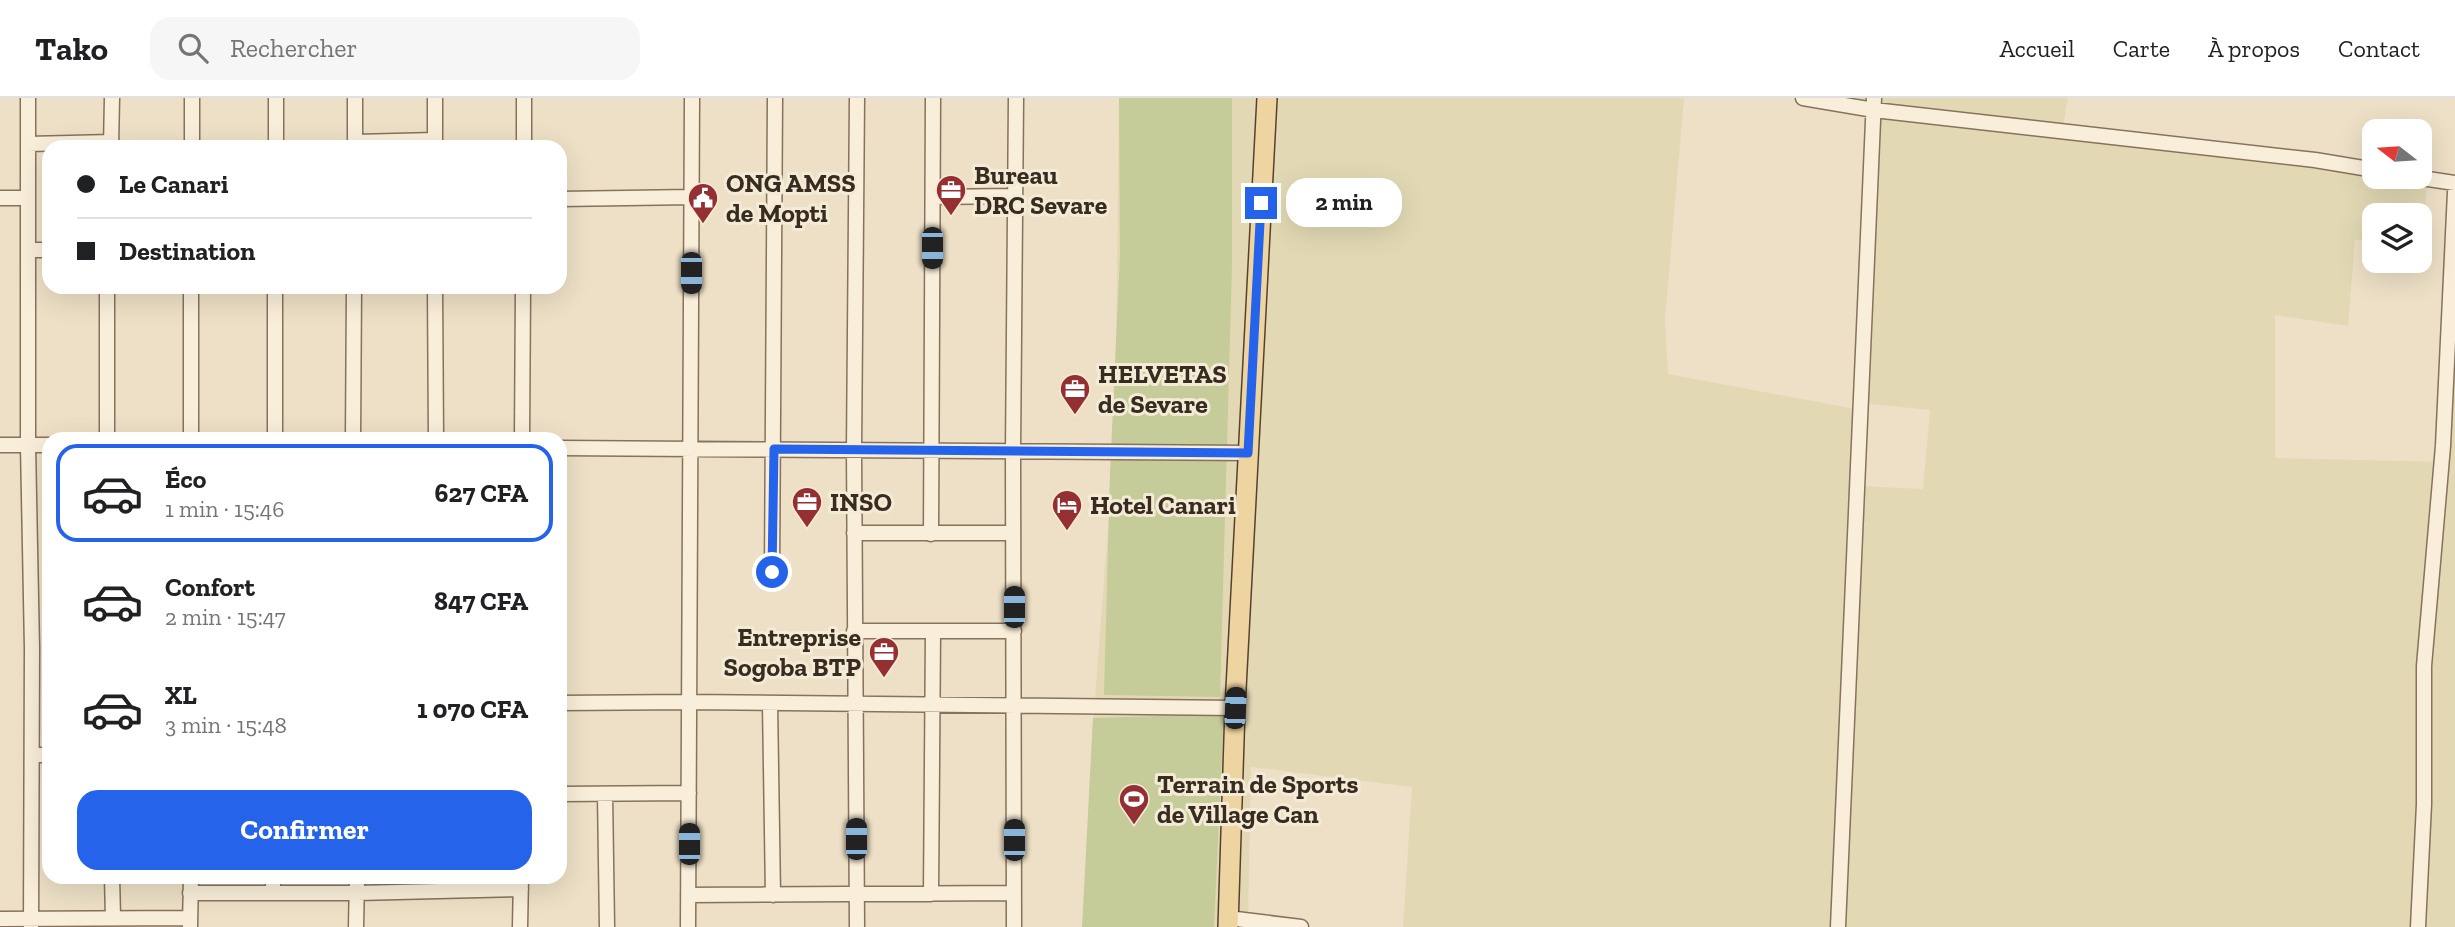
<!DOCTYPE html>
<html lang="fr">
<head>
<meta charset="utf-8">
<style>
  body { margin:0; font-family:"Zilla Slab",serif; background:#f6f6f6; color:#202124; height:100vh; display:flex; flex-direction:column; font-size:26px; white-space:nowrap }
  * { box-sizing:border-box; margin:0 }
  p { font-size:23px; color:#757577 }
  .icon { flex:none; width:38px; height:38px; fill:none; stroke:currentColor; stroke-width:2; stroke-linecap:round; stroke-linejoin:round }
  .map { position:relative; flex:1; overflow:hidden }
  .drawer { position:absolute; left:42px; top:334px; width:525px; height:452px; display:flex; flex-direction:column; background:#fff; border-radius:21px; box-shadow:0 7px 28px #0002 }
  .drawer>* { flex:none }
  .banner { position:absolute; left:42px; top:42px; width:525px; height:154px; border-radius:21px; box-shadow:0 7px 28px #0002; display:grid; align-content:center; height:154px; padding:0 35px; background:#fff }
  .needle { width:46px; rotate:287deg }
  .tools { position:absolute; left:2362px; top:21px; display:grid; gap:14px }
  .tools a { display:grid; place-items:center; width:70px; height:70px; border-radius:14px; background:#fff; box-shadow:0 7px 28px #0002; font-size:35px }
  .end { position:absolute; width:32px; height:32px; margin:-16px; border:9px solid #2563eb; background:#fff; box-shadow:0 0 0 4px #fff }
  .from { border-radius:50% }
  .bubble { position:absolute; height:49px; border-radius:21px; background:#fff; box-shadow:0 7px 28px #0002; font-size:23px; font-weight:800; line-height:49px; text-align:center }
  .car { position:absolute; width:21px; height:42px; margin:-21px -10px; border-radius:9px; box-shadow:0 0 5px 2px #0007; background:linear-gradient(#222 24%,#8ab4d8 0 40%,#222 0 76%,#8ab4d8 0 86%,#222 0) }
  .banner b { display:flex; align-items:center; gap:24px; height:66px; font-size:26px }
  .banner b+b { border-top:2px solid #e0e0e0 }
  .banner i { width:18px; height:18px; background:#202124 }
  ul { padding:12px 0 0; list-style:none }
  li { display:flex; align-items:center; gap:21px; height:98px; margin:0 14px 10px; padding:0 21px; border:4px solid transparent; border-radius:21px }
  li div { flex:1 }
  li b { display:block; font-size:26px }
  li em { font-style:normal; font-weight:800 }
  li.selected { border-color:#2563eb }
  li>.icon { width:63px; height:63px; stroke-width:1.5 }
  .cta { display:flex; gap:14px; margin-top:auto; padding:14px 35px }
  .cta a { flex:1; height:80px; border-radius:21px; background:#2563eb; color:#fff; font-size:28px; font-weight:800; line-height:80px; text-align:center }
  header { display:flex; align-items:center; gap:42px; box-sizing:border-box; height:98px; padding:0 35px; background:#fff; border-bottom:2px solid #e0e0e0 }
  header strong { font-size:33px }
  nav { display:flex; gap:38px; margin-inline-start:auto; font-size:24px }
  .search { width:490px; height:63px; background:#f6f6f6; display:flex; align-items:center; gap:18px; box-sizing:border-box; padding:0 24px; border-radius:21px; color:#757577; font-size:26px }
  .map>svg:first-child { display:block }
  .farmland { fill:#e2d9b4 }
  .green { fill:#c6cb9a }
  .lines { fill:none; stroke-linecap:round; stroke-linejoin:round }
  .minor-casing { stroke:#87725c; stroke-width:17 }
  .major-casing { stroke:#564130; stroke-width:22 }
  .minor { stroke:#f8eed9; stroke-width:14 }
  .major { stroke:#eed4a0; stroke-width:19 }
  .route { stroke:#2563eb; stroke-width:9 }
  .labels { text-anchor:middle; stroke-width:6; stroke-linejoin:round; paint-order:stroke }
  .poi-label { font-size:26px; font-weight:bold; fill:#382b20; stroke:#f4ebd6; text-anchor:start }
</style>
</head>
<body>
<header>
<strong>Tako</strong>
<div class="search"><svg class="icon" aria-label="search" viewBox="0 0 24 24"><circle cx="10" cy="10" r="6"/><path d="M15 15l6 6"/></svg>Rechercher</div>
<nav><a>Accueil</a><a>Carte</a><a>À propos</a><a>Contact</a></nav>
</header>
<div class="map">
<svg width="2455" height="829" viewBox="0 0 2455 829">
  <rect width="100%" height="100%" fill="#ede0c6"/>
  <!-- farmland -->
  <path class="farmland" d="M1119,0H1684L1665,222L1668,276L1861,312L1858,388L1923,391L1930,312L1861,305L1874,12L1803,0H2068L2061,39L2375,75V79L2427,81L2423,156L2420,155V117H2375V145L2355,141L2348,228L2275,217V360L2446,364L2455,240V829H1403L1412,689L1251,669L1248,822L1301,829H1088L1092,638L1115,341Z"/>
  <!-- green -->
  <path class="green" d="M1119,0H1232V167L1220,599L1104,597L1110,375L1120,156Z
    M1224,616L1214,829H1082L1093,620Z"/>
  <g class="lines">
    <!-- minor casing -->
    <g class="minor-casing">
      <path id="minor" d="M28,0V347L32,550L31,829
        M1803,0L1874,12L2315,62L2375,72
        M355,44L435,42
        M28,46L112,44
        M111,49L112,0
        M192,49V0
        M276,49V0
        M355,49V0
        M435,49V0
        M524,49V0
        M2415,79L2455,85
        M933,99L1015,98
        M0,100H28
        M560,101L692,99
        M28,152H49
        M435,189L436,341
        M107,341V189
        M191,341V189
        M275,341V189
        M353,341L354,189
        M522,341L523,189
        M0,347H49
        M560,350L1248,355
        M854,435H1013
        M931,436L933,0
        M772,474L775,0
        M854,533H1014
        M560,605L690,604L1235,610
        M770,605L773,797
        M32,657H49
        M560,696L689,695
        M605,696L607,829
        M112,779L113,819
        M190,795H357L521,791
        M273,795V779
        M931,796L933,534
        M688,797L1014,795
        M1228,820L1301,829
        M0,821L190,820
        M190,828L191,779
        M356,829L357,779
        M520,829L521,779
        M688,829L692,0
        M857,829L854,352L857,0
        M1014,829L1013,353L1016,0
        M1838,829L1874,0
        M2418,829L2424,706V568L2443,348L2455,94"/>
    </g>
    <!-- major casing -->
    <g class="major-casing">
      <path id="major" d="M1228,829L1235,610L1267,0"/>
    </g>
    <!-- minor -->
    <use href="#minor" class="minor"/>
    <!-- major -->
    <use href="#major" class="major"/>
  </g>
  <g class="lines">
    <!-- route -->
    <path class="route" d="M772,474L774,351L1248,355L1261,105"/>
  </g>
  <!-- icons -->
  <defs>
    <g id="office-pin" transform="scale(1.575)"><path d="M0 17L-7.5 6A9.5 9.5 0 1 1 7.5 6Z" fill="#942f32" stroke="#f4ebd6"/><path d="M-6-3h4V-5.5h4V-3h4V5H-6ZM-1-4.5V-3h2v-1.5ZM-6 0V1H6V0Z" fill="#fff"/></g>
    <g id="civic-pin" transform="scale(1.575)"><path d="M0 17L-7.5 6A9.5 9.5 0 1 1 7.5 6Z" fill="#942f32" stroke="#f4ebd6"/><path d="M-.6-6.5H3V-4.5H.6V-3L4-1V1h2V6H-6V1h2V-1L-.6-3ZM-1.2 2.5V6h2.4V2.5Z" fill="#fff"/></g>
    <g id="hotel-pin" transform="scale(1.575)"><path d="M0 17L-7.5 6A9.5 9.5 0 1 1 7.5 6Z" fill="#942f32" stroke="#f4ebd6"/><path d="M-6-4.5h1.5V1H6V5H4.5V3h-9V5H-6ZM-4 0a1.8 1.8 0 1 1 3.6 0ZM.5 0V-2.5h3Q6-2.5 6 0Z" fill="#fff"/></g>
    <g id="stadium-pin" transform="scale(1.575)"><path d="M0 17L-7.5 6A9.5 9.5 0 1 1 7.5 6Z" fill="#942f32" stroke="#f4ebd6"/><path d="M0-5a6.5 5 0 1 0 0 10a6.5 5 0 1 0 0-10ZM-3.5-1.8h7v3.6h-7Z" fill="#fff"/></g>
  </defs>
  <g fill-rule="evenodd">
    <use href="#office-pin" x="951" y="92"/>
    <use href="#civic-pin" x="703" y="100"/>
    <use href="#office-pin" x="1075" y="291"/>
    <use href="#office-pin" x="807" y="404"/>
    <use href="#hotel-pin" x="1067" y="407"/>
    <use href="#office-pin" x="884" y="554"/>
    <use href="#stadium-pin" x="1134" y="701"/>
  </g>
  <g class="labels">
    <!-- poi labels -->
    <g class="poi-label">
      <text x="974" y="86">Bureau<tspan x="974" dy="30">DRC Sevare</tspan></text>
      <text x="726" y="94">ONG AMSS<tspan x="726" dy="30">de Mopti</tspan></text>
      <text x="1098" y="285">HELVETAS<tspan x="1098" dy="30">de Sevare</tspan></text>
      <text x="830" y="413">INSO</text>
      <text x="1090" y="416">Hotel Canari</text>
      <text x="861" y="548" text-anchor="end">Entreprise<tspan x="861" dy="30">Sogoba BTP</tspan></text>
      <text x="1157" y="695">Terrain de Sports<tspan x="1157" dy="30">de Village Can</tspan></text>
    </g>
  </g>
</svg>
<div class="tools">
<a><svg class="needle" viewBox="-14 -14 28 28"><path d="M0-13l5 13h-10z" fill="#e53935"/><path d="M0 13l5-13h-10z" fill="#757577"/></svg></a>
<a><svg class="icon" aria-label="layers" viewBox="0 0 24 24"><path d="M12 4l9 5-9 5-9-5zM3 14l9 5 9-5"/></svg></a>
</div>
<i class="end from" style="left:772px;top:474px"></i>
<i class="end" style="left:1261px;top:105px"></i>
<div class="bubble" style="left:1286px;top:80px;width:116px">2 min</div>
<i class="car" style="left:932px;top:150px;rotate:180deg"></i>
<i class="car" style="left:691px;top:175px;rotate:180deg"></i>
<i class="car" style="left:1014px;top:509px;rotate:0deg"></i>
<i class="car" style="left:1235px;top:610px;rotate:3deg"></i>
<i class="car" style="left:856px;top:741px;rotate:0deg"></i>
<i class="car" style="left:1014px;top:742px;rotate:0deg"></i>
<i class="car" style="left:689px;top:746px;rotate:0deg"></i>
<div class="banner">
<b><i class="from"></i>Le Canari</b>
<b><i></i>Destination</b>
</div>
<section class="drawer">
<ul>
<li class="selected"><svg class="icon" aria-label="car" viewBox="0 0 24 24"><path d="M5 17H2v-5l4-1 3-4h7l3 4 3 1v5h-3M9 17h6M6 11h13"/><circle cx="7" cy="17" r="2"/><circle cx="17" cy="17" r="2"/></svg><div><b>Éco</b><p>1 min · 15:46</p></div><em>627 CFA</em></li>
<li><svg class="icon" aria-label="car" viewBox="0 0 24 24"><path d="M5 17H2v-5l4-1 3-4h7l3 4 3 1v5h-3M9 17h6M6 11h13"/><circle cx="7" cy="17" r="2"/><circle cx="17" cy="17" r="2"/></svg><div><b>Confort</b><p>2 min · 15:47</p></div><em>847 CFA</em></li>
<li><svg class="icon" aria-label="car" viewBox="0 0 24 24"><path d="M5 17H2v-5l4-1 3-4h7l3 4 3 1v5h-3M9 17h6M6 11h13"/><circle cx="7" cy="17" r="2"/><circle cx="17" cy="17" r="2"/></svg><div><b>XL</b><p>3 min · 15:48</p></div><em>1 070 CFA</em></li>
</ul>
<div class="cta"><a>Confirmer</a></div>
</section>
</div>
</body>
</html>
